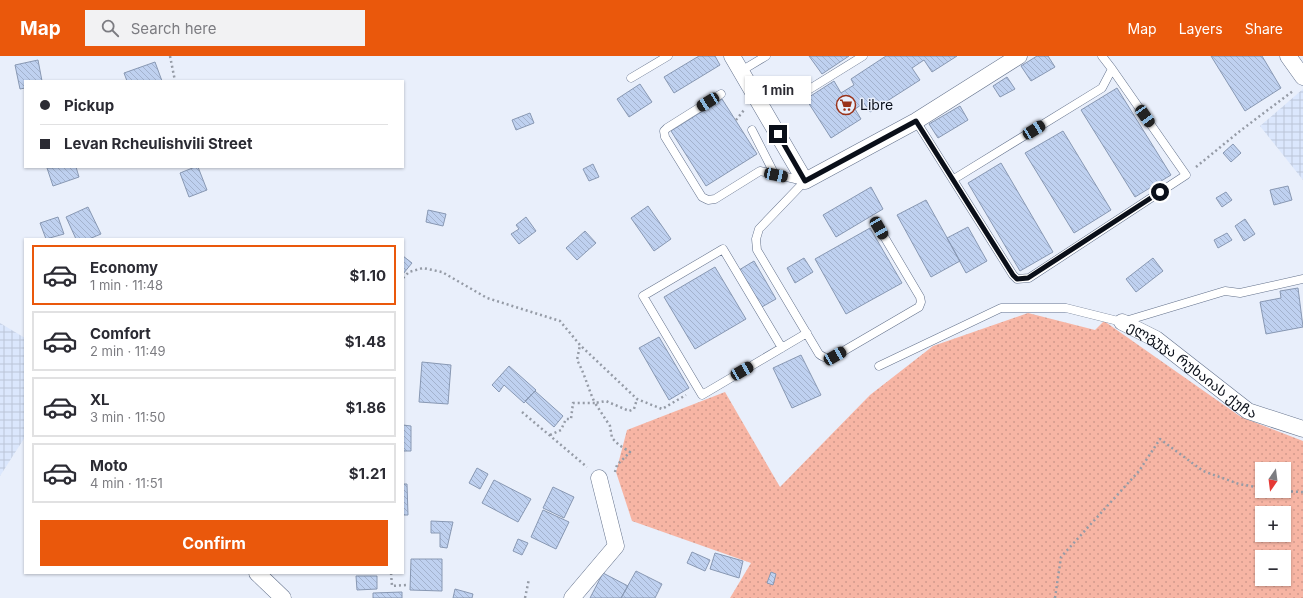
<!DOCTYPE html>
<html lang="en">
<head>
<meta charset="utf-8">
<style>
  body { margin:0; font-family:Inter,"Noto Sans Georgian",sans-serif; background:#f2f2f3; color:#2b2b33; height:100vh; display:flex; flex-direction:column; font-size:15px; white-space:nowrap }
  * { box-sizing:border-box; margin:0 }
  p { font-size:13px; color:#7c7c81 }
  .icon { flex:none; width:22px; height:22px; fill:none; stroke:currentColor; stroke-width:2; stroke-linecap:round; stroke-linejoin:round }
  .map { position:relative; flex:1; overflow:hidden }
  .panel { position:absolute; left:24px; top:182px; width:380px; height:336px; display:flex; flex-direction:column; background:#fff; border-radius:0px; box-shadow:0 1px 3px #0004 }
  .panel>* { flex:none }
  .banner { position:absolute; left:24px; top:24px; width:380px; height:88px; border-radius:0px; box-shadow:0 1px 3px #0004; display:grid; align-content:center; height:88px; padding:0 16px; background:#fff }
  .needle { width:26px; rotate:194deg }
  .fabs { position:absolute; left:1255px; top:406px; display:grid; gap:8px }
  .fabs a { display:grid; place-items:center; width:36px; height:36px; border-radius:0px; background:#fff; box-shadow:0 1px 3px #0004; font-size:20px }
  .end { position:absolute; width:18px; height:18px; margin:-9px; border:5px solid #0a0f19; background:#fff; box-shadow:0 0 0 2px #fff }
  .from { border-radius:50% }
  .bubble { position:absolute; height:28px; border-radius:0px; background:#fff; box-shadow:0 1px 3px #0004; font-size:13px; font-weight:700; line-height:28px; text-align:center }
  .car { position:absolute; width:12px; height:24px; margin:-12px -6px; border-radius:5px; box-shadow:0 0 3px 1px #0007; background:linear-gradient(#222 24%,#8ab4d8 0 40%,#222 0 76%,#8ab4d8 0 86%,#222 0) }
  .banner b { display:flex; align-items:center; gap:14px; height:38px; font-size:15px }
  .banner b+b { border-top:1px solid #e1e1e2 }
  .banner i { width:10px; height:10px; background:#2b2b33 }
  ul { padding:7px 0 0; list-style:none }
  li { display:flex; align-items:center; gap:12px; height:60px; margin:0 8px 6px; padding:0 8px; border:2px solid #e1e1e2; border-radius:0px }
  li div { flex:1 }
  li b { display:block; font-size:15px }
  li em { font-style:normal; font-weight:700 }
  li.active { border-color:#ea580c }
  li>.icon { width:36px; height:36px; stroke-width:1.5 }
  .action { display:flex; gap:8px; margin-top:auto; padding:8px 16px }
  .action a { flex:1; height:46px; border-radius:0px; background:#ea580c; color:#fff; font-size:16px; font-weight:700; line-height:46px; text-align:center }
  header { display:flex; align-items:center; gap:24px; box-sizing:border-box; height:56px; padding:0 20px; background:#ea580c; color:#fff }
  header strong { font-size:19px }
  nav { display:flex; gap:22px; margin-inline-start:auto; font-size:14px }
  .search { width:280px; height:36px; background:#f2f2f3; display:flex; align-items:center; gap:10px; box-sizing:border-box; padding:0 14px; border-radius:0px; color:#7c7c81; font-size:15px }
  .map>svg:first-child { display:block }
  .industrial { fill:url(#industrial-grid) }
  .grass { fill:url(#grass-dots); fill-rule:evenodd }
  .building { fill:url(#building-back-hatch); stroke:#8898b3 }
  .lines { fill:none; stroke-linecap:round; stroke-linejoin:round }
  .service-casing { stroke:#63718b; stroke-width:9 }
  .minor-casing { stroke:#63718b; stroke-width:17 }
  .path { stroke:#959ba6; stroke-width:2.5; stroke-dasharray:2 3; stroke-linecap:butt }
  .service { stroke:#fff; stroke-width:8 }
  .minor { stroke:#fff; stroke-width:16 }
  .route { stroke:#0a0f19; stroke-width:5 }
  .labels { text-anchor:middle; stroke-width:3; stroke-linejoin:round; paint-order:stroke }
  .poi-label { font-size:14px; fill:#0a0f19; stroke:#e9effb; text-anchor:start }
  .street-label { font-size:14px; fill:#0a0f19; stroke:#e9effb }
</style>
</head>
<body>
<header>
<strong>Map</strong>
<div class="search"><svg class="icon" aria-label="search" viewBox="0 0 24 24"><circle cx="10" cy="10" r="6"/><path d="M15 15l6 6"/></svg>Search here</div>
<nav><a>Map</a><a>Layers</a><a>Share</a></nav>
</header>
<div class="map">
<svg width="1303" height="542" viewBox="0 0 1303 542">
  <defs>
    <pattern id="industrial-grid" width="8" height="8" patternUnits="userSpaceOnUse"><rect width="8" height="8" fill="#dbe7fd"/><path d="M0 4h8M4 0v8" fill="none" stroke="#bbc5d8"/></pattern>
    <pattern id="grass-dots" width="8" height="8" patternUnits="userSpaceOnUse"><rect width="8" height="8" fill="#f7b5a4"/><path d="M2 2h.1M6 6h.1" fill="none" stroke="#d29a8d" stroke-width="1.8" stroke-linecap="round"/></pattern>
    <pattern id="building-back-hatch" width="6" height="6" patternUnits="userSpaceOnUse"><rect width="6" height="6" fill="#bfd1f0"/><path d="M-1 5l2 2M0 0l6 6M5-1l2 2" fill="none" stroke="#a3b2cd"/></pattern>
  </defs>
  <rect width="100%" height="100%" fill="#e9effb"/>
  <!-- industrial -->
  <path class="industrial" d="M1303,33V124L1260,70Z
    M0,267L25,282V381L0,420Z"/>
  <!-- grass -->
  <path class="grass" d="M1028,257L1095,274L1104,265L1241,361L1303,385V542H730L751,507L632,465L616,416L627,374L725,336L780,431L870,339L933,290ZM1262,413H1284V435H1262ZM1262,457H1284V479H1262ZM1262,501H1284V523H1262Z"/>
  <!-- building -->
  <path class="building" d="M699,0H715L720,9L674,37L664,21Z
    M809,0H849L822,18Z
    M886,0H957L932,16L924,4L912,12L920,24L870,56L864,47L855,53L861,63L831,82L806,43L834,25L841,37L854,29L851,23Z
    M1037,0H1048L1055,11L1031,25L1021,10Z
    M1211,0H1262L1281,32L1245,55Z
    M38,4L42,25H25V32L20,33L15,9Z
    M155,6L162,25H127L124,17Z
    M1007,21L1015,33L1000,41L993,30Z
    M640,28L652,46L629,61L617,43Z
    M1117,32L1171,119L1135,141L1081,54Z
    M722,43L757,98L706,130L671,75Z
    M960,50L968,64L938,82L929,68Z
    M530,57L534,67L516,74L512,64Z
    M1063,75L1111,154L1074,177L1025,97Z
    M1233,88L1241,97L1231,106L1223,97Z
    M1001,107L1053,196L1020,215L968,127Z
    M593,108L599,121L589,125L583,113Z
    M76,111L79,121L53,130L47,112Z
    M195,111H198L207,134L189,141L180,117Z
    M1288,130L1292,144L1274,149L1270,134Z
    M871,131L883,153L836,181L823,159Z
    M1226,136L1232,144L1222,151L1216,142Z
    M926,144L960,205L931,221L897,159Z
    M648,150L671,183L654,195L631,162Z
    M88,151L101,178L89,183H76L66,161Z
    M428,154L446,158L443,170L426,166Z
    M58,161L64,178L46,183L40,167Z
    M526,161L536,175L519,188L511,178L519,173L516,169Z
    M1245,163L1255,178L1244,185L1235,170Z
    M968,171L987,205L966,217L947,182Z
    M870,172L902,227L846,258L815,203Z
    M585,175L596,187L577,204L566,192Z
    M1227,177L1232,184L1218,192L1214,184Z
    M403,200L412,207L403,218Z
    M804,202L813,216L795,227L787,212Z
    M1153,202L1163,215L1136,236L1126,223Z
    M754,205L776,243L760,252L739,214Z
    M715,211L746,263L695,293L664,241Z
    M1298,232L1303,271L1266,278L1260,246L1281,242L1280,235Z
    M659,281L689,332L669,344L639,292Z
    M801,299L821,339L792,352L773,312Z
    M422,306L451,309L448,348L419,346Z
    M509,310L536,334L524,347L504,329L499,336L492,329Z
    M535,335L563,360L554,371L525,345Z
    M403,369L411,370V395H403Z
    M477,412L488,418L480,433L469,427Z
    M494,424L531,443L518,466L482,447Z
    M403,428H407L408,459H403Z
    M553,431L574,441L564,462L543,452Z
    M543,454L569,466L556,493L531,481Z
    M431,465L453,466L447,492L440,491V477H431Z
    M518,483L528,487L522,499L513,495Z
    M692,496L710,504L705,515L687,507Z
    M715,497L743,505L739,522L710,513Z
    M411,503H442V535L410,534Z
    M636,515L662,528L655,542H621Z
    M771,516L776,518L773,529L767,527Z
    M603,517L628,530L621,542H590Z
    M356,520H377V533L357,534Z
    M455,533L473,538L472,542H453Z
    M402,536V542H373V537Z"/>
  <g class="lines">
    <!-- service casing -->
    <g class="service-casing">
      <path id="service" d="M741,15L766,0
        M631,22L668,0
        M721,38L667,72L664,75L665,81L702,141L708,144L715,143L760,115L804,125
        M800,39L863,0
        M916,65L1013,219L1017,223L1029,222L1186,119L1112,13
        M752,74L775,119
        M954,123L1102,32L1112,13L1102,0
        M805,125L759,173L756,183L757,194L819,298C825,303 828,302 835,300L919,251L921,246L920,241L879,172
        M782,292L723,193L643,240L702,339L807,277
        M879,310L1001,252H1066L1122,266L1225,235L1240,237L1303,223"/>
    </g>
    <!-- minor casing -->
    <g class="minor-casing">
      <g id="minor">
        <path d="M732,0L805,125L916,65L1019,0"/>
        <path d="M1288,0L1303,21"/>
        <path id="s1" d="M1122,266L1156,283L1248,355L1303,373"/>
        <path d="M257,517L283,542"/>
        <path d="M572,542L616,490L599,422"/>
      </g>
    </g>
    <!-- path -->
    <path class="path" d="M170,0L175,25
      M736,64L744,54
      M1196,111L1240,75L1293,35
      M403,222L409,216L423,212L442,216L487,242L560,265L580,289L637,343L662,353L686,339
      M522,356L587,411
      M550,379L561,374L566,363H571L573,347H595C588,333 585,318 577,304L580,289
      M615,416L617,409L630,396L619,389L612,382L610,370L595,347L606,345L629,355L634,353L637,343
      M1281,435L1303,436
      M391,517L392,530L406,529
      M525,542L529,523
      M1055,542L1061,501L1139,415L1160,383L1203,415L1239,428L1262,432"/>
    <!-- service -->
    <use href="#service" class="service"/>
    <!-- minor -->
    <use href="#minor" class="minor"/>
  </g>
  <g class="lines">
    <!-- route -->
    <path class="route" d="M778,78L805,125L916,65L1013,219L1017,223L1028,222L1160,136"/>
  </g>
  <!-- icons -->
  <defs>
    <g id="supermarket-ring" transform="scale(1)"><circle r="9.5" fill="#e9effb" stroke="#9a3219" stroke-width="1.5"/><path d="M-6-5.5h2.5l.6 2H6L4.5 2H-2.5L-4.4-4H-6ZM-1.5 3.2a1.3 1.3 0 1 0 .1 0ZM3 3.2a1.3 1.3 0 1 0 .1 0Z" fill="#9a3219"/></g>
  </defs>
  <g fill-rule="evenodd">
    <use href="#supermarket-ring" x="846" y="49"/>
  </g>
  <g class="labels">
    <!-- poi labels -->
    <g class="poi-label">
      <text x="860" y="54">Libre</text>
    </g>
    <!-- street labels -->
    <g class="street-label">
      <text dy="5" stroke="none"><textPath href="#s1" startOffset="85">ელგუჯა რუხაიას ქუჩა</textPath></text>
    </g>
  </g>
</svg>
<div class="fabs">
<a><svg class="needle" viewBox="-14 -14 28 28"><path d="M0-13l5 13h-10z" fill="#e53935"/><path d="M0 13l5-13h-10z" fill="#7c7c81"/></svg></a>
<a>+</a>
<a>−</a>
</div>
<i class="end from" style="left:1160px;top:136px"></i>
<i class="end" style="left:778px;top:78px"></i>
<div class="bubble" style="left:745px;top:20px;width:66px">1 min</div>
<i class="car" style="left:708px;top:46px;rotate:238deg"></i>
<i class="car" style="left:1145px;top:60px;rotate:145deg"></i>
<i class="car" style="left:1034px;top:74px;rotate:58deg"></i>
<i class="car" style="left:776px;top:119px;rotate:102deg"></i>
<i class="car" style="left:879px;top:172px;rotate:150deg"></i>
<i class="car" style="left:835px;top:300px;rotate:60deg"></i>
<i class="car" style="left:742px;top:315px;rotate:60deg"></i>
<div class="banner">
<b><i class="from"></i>Pickup</b>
<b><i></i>Levan Rcheulishvili Street</b>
</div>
<section class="panel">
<ul>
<li class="active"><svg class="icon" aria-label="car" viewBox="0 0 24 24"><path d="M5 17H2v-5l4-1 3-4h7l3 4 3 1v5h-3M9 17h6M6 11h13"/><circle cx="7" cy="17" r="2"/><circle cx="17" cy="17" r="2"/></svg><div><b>Economy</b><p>1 min · 11:48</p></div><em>$1.10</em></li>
<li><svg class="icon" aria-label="car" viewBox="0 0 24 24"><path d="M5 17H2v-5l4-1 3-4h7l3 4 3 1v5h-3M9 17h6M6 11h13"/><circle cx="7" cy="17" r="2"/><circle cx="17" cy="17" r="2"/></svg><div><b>Comfort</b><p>2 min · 11:49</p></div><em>$1.48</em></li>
<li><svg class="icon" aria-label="car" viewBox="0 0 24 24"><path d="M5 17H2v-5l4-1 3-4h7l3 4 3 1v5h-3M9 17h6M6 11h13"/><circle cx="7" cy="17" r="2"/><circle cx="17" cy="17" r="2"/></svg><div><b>XL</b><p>3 min · 11:50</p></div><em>$1.86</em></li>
<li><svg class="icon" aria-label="car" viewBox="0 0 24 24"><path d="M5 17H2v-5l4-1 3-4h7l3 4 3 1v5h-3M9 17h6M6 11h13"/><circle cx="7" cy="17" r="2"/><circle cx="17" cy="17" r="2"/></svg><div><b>Moto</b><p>4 min · 11:51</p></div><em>$1.21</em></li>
</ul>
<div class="action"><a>Confirm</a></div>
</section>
</div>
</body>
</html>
